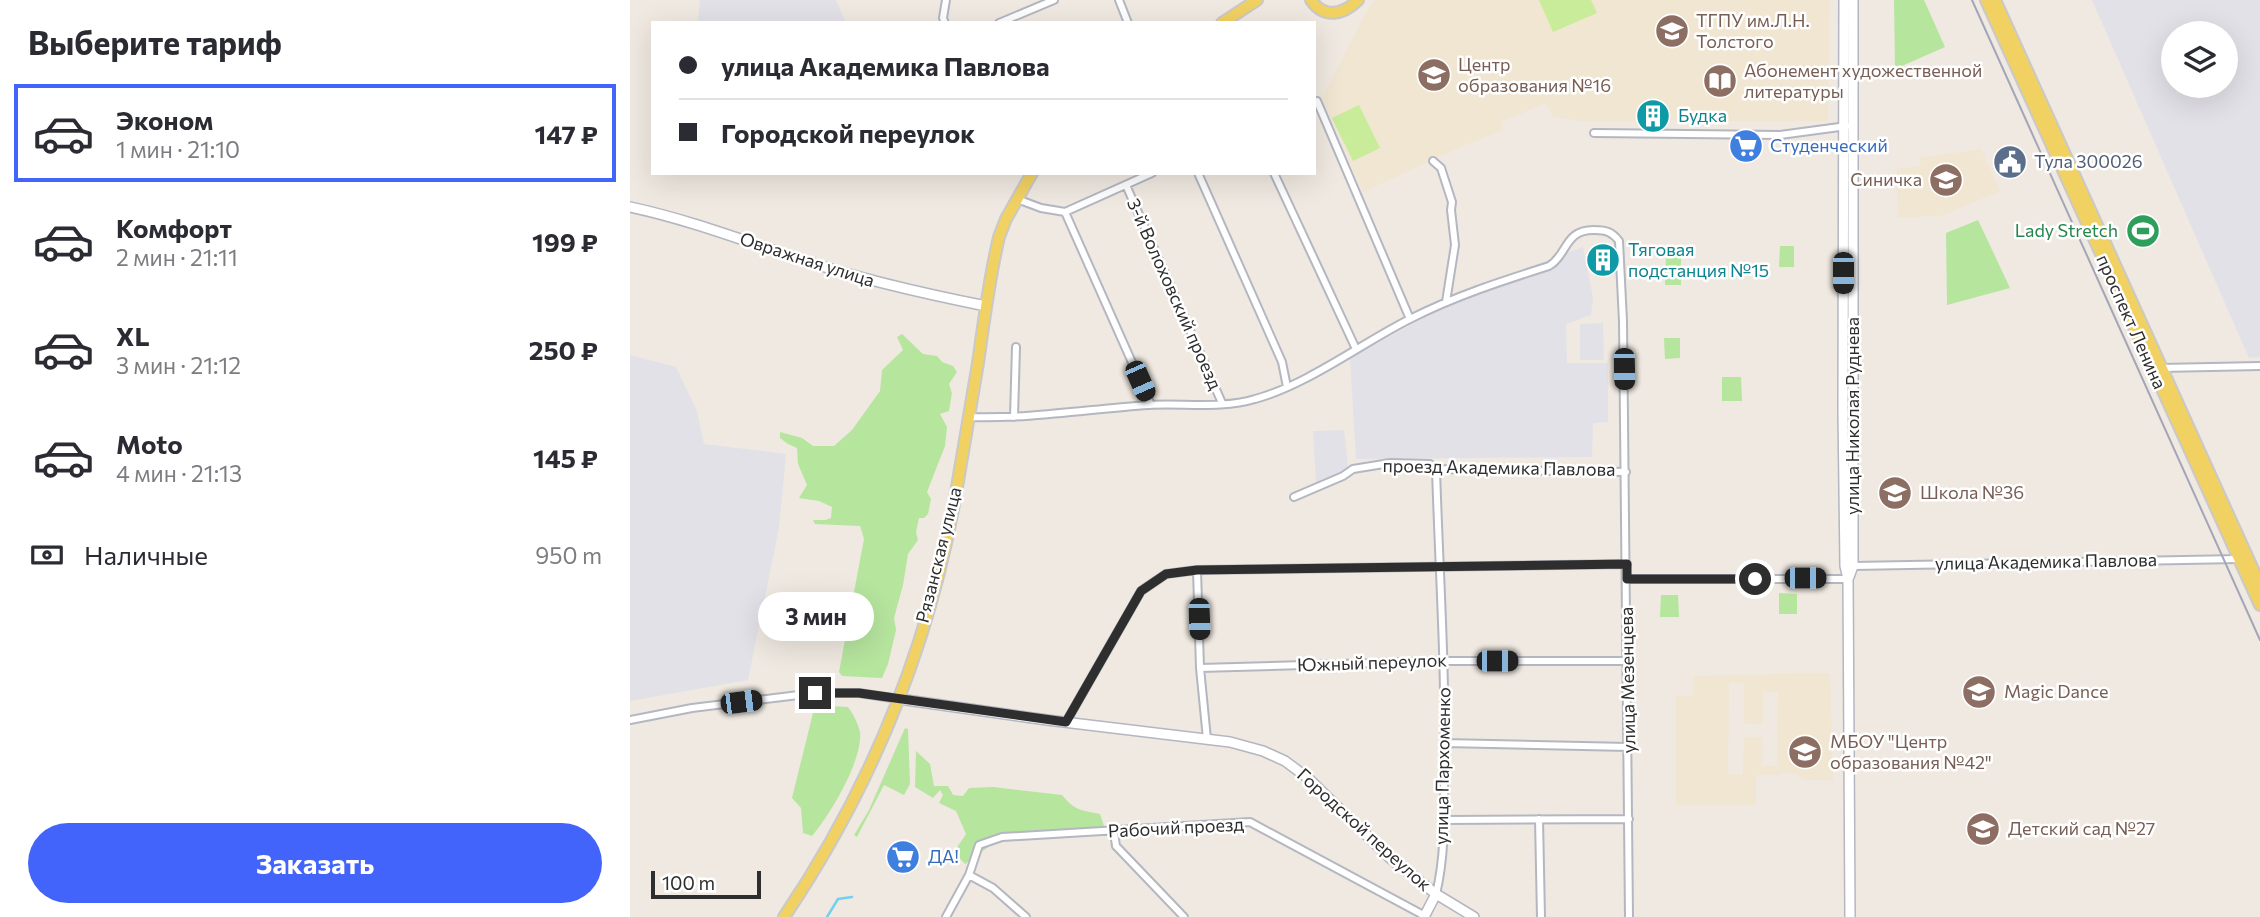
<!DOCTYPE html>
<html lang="ru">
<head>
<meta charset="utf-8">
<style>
  body { margin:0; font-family:Commissioner,sans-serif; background:#f7f7f7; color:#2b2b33; height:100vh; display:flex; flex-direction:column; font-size:26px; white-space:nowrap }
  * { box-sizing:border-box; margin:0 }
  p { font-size:23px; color:#7c7c81 }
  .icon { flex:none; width:38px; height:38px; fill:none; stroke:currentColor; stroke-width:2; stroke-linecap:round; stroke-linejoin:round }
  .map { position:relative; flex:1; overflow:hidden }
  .panel { display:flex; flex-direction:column; background:#fff; width:630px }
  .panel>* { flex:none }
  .guide { position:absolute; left:21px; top:21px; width:665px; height:154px; border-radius:0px; box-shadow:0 7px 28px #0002; display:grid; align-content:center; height:154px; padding:0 28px; background:#fff }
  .buttons { position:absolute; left:1531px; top:21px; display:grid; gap:14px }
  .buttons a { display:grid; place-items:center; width:77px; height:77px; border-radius:50%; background:#fff; box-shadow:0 7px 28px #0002; font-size:35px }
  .scale { position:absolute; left:21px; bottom:18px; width:110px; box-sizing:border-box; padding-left:7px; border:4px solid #2e2e2e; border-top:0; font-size:19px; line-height:24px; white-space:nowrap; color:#2e2e2e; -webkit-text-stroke:5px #fff; paint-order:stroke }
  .end { position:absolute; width:32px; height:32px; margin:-16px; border:9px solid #2e2e2e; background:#fff; box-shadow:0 0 0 4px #fff }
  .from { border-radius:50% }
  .bubble { position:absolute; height:49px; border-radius:24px; background:#fff; box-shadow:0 7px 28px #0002; font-size:23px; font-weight:700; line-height:49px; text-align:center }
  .car { position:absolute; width:21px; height:42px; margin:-21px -10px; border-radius:9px; box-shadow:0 0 5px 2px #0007; background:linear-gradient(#222 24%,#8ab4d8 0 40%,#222 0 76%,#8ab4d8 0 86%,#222 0) }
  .guide b { display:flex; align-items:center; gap:24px; height:66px; font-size:26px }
  .guide b+b { border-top:2px solid #e1e1e2 }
  .guide i { width:18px; height:18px; background:#2b2b33 }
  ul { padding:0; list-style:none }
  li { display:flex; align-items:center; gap:21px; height:98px; margin:0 14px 10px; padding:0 14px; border:4px solid transparent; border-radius:0px }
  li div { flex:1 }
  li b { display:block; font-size:26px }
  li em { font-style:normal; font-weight:700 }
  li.current { border-color:#4264fb }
  li>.icon { width:63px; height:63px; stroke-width:1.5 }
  h2 { padding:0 28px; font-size:32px; line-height:84px }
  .pay { display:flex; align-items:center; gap:18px; height:77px; padding:0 28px; font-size:26px }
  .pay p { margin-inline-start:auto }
  .button { display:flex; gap:14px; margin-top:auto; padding:14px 28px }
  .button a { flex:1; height:80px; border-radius:42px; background:#4264fb; color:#fff; font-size:28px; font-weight:700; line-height:80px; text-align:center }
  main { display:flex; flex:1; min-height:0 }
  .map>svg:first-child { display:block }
  .industrial { fill:#e3e1e8; fill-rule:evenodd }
  .education { fill:#f0e6d1; fill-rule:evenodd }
  .green { fill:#b6e59e }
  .pitch { fill:#c9ec9a }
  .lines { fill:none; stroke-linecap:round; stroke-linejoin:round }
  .stream { stroke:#75cff0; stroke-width:2.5 }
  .street-casing { stroke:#b4b7c1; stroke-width:10 }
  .secondary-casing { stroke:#b4b7c1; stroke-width:12 }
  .primary-casing { stroke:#c9c9c9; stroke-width:14 }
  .street { stroke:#fff; stroke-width:6 }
  .secondary { stroke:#fff; stroke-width:9 }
  .primary { stroke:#f2d163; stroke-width:10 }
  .tram { stroke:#a3a6b8; stroke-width:2 }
  .route { stroke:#2e2e2e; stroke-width:9 }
  .labels { text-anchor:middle; stroke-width:5; stroke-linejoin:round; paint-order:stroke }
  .education-label { font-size:18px; fill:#785e54; stroke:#fff; text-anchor:start }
  .culture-label { font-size:18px; fill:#0d838f; stroke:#fff; text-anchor:start }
  .shop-label { font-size:18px; fill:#366cbe; stroke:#fff; text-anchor:start }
  .service-label { font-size:18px; fill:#4e5e75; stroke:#fff; text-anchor:start }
  .leisure-label { font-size:18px; fill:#27864d; stroke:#fff; text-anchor:end }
  .street-label { font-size:18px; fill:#2e2e2e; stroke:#fff }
</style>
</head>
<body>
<main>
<section class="panel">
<h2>Выберите тариф</h2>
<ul>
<li class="current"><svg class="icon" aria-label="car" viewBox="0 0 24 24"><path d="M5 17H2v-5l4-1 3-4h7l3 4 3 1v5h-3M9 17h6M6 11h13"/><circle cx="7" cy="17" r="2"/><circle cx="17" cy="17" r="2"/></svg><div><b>Эконом</b><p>1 мин · 21:10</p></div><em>147 ₽</em></li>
<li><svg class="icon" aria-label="car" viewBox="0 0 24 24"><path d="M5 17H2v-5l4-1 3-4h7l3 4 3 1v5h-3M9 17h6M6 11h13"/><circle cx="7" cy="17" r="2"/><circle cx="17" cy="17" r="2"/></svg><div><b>Комфорт</b><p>2 мин · 21:11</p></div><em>199 ₽</em></li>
<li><svg class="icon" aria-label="car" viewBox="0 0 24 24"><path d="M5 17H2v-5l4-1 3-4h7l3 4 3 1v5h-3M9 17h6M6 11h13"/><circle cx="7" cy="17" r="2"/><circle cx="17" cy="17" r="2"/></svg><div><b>XL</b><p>3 мин · 21:12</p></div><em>250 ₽</em></li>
<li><svg class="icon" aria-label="car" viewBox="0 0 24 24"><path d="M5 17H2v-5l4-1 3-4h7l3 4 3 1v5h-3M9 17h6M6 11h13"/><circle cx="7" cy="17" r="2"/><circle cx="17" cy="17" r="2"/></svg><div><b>Moto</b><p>4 мин · 21:13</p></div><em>145 ₽</em></li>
</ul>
<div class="pay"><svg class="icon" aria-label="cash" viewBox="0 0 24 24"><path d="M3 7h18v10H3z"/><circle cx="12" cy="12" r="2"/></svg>Наличные<p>950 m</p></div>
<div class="button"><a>Заказать</a></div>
</section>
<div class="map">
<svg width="1630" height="917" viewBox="0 0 1630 917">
  <rect width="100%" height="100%" fill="#efe9e1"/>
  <!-- industrial -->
  <path class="industrial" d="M70,0H206L216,23H68Z
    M1462,0H1630V357L1619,358ZM1544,33H1596V86H1544Z
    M953,247L963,298L961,315L936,324L937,363H978V422L963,423L962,457L726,459L720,358L862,281Z
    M973,323L974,360H950V324Z
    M0,355L46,367L67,411L74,444L156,454L149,528L118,680L0,701Z
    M714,430L718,467L713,473L686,483L683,431Z"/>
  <!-- education -->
  <path class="education" d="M746,0H1200L1198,121H952L923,117L916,103L871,122L873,130L826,149L733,192L692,98L740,5Z
    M1351,149L1370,191L1311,216L1268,217L1267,169L1291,166L1290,158Z
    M1200,673L1203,780H1175L1165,774L1153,772L1148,775H1126V805H1046V696H1064L1063,676ZM1099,683H1114V722L1117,724H1133V692H1148L1147,766H1132V737H1117L1114,738L1113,775L1098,774Z"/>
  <!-- green -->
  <path class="green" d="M1264,0H1294L1315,47L1265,69Z
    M1348,220L1380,288L1317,305L1316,233Z
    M1150,246H1164V267H1149Z
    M1036,256H1051V285H1035Z
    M272,334L293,354L307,356L312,362L323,366L327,372L319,384L322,393L319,411L310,414L317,427L315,446L297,492L301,499L298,514L294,518H289L286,532L288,540L278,554L273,585L264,618L266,630L258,664L252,678L212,676L209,672L234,539L230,526L185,524L183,520H195L201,518L202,507L189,501L169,498L177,485L168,464L167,448L158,444L150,438V432L172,438L183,446H204L222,430L250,391L252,370L273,350L267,337Z
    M1034,338H1050V358L1035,359Z
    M1092,377H1111L1112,401H1092Z
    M1149,593L1167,594V614H1149Z
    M1031,595H1048L1049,617H1030Z
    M185,705L218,707C223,714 228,723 230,732C233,760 200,815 182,836L173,833L171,808L162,798Z
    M275,728L278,729L280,784L274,795L254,785L227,837L224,835L239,810Z
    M286,751L300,764L304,786H318L323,795L333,796L339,788L363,787L432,795C445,811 451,810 470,814L476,832L372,837L335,864L324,852L336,834L326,811L309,803L313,795L310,790L303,798L285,787Z"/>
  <!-- pitch -->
  <path class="pitch" d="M909,0H961L967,13L923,32Z
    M729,105L750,148L723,161L702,118Z"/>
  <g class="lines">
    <!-- stream -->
    <path class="stream" d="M197,917L208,899L222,897"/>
    <!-- street casing -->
    <g class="street-casing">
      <path id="street" d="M489,0L498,23
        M315,23L313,18L316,0
        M369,23L424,0
        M684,102L687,101L780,319
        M964,133L1150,135L1217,126
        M803,161L811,168L822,202L821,210L825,245L816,302
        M568,173L652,362L657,387
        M644,173L726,349
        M496,185L592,403
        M387,199L411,208L435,212L522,173
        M435,212L521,405
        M1531,368L1630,366
        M339,417C400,419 459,409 519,405C553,403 592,409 625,399C677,385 732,343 780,319C825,296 872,281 919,266C938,255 934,229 965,230C976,230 982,232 989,241L993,321L999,917
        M384,417L386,347
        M664,497L713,476L723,469L760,463L800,464L806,469L996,472
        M1223,566L1609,559
        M567,570L570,668L577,739
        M997,579H1218
        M570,668L814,661H997
        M0,720L62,708L185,693H229L269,699
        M436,722L511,591L536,574L567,570L997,564
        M815,743L999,747
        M909,819L911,917
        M814,820L999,819
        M484,832L486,846L554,917
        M339,875L363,888L396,917
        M806,894C816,853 814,809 814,767C816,667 809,568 806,469
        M316,917L339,875L349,845L372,837L620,822L795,916"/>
    </g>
    <!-- secondary casing -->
    <g class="secondary-casing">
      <path id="secondary" d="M1214,0L1213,411L1215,566L1218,579L1220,917
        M0,207C61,220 120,243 179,262C237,281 296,294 356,306
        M1219,577L1223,566V0
        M269,699L417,720L600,742L633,751L655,761L679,779L760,858L806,894L844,917
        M794,917L806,894"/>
    </g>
    <!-- primary casing -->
    <g class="primary-casing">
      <path id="primary" d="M681,0C694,19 713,15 728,0
        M1356,0L1630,605
        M1365,0L1630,585
        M592,23L627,0
        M154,917C241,788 299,647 326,493C333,450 341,406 348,363C354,321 359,279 369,237L376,219L402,173"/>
    </g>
    <!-- street -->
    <use href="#street" class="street"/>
    <!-- secondary -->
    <use href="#secondary" class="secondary"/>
    <!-- primary -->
    <use href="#primary" class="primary"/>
    <!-- tram -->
    <path class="tram" d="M1342,0C1439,213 1533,427 1630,640"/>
  </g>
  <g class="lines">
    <!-- route -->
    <path class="route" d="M185,693H229L436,722L511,591L536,574L567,570L997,564V579H1125"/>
  </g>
  <!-- icons -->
  <defs>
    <g id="university-disc" transform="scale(1.75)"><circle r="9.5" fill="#8d6e63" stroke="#fff"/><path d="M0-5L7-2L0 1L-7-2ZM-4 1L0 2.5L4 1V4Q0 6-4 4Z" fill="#fff"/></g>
    <g id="school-disc" transform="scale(1.75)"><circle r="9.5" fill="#8d6e63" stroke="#fff"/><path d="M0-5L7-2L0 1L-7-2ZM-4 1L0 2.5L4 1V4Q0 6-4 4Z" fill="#fff"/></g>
    <g id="library-disc" transform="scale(1.75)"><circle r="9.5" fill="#8d6e63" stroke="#fff"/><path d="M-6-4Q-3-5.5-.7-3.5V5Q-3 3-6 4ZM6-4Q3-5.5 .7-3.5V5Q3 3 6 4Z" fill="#fff"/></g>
    <g id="building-disc" transform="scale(1.75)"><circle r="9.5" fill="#0f9aa8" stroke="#fff"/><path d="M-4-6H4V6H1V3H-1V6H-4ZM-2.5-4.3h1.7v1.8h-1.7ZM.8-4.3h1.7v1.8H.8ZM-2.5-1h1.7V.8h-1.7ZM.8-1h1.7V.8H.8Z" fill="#fff"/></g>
    <g id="supermarket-disc" transform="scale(1.75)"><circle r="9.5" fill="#3f7fe0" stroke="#fff"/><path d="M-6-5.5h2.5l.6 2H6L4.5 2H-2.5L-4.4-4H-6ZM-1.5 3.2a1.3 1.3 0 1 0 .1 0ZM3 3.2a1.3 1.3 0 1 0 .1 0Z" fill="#fff"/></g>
    <g id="civic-disc" transform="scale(1.75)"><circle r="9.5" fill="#5c6f8a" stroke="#fff"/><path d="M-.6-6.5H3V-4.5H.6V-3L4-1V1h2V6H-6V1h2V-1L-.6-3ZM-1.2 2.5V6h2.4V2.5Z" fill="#fff"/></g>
    <g id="stadium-disc" transform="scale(1.75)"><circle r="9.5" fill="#2e9e5b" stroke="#fff"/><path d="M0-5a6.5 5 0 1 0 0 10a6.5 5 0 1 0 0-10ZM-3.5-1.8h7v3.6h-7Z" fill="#fff"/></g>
  </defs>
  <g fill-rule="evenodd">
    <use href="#university-disc" x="1042" y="31"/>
    <use href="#school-disc" x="804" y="75"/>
    <use href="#library-disc" x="1090" y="81"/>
    <use href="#building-disc" x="1023" y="116"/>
    <use href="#supermarket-disc" x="1116" y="146"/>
    <use href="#civic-disc" x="1380" y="162"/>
    <use href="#school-disc" x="1316" y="180"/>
    <use href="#stadium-disc" x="1513" y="231"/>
    <use href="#building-disc" x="973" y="260"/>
    <use href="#school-disc" x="1265" y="493"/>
    <use href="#school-disc" x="1349" y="692"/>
    <use href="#school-disc" x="1175" y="752"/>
    <use href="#school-disc" x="1353" y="829"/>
    <use href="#supermarket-disc" x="273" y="857"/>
  </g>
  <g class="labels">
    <!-- education labels -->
    <g class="education-label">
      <text x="1066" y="27">ТГПУ им.Л.Н.<tspan x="1066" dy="21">Толстого</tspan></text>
      <text x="828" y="71">Центр<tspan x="828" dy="21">образования №16</tspan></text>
      <text x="1114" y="77">Абонемент художественной<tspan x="1114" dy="21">литературы</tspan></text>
      <text x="1292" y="186" text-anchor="end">Синичка</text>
      <text x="1290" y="499">Школа №36</text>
      <text x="1374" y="698">Magic Dance</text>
      <text x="1200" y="748">МБОУ "Центр<tspan x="1200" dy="21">образования №42"</tspan></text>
      <text x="1378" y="835">Детский сад №27</text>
    </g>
    <!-- culture labels -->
    <g class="culture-label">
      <text x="1048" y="122">Будка</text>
      <text x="998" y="256">Тяговая<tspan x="998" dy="21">подстанция №15</tspan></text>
    </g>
    <!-- shop labels -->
    <g class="shop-label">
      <text x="1140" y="152">Студенческий</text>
      <text x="298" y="863">ДА!</text>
    </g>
    <!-- service labels -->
    <g class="service-label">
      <text x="1404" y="168">Тула 300026</text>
    </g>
    <!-- leisure labels -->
    <g class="leisure-label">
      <text x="1488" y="237">Lady Stretch</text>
    </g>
    <!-- street labels -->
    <g class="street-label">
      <text transform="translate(177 260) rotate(18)" y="6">Овражная улица</text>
      <text transform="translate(544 294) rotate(66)" y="6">3-й Волоховский проезд</text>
      <text transform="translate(1501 322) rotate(66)" y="6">проспект Ленина</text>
      <text transform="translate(1223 416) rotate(-90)" y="6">улица Николая Руднева</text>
      <text transform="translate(869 468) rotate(1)" y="6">проезд Академика Павлова</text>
      <text transform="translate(309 555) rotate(-76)" y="6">Рязанская улица</text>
      <text transform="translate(1416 562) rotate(-1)" y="6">улица Академика Павлова</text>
      <text transform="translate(742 663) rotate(-2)" y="6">Южный переулок</text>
      <text transform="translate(998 680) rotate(-91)" y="6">улица Мезенцева</text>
      <text transform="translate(813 766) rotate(-89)" y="6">улица Пархоменко</text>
      <text transform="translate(546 828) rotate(-3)" y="6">Рабочий проезд</text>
      <text transform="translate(734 830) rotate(42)" y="6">Городской переулок</text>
    </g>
  </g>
</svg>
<div class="buttons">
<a><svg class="icon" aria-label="layers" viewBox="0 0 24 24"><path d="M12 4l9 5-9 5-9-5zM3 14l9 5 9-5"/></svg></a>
</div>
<div class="scale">100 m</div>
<i class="end from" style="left:1125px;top:579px"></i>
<i class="end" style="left:185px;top:693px"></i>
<div class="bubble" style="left:128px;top:592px;width:116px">3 мин</div>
<i class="car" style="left:1213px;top:273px;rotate:180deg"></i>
<i class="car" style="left:994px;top:369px;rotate:179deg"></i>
<i class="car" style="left:510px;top:381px;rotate:156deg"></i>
<i class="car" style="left:1175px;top:578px;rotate:90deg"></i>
<i class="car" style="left:569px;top:619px;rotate:178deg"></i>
<i class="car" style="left:867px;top:661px;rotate:90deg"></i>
<i class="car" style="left:111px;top:702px;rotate:83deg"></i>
<div class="guide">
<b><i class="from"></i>улица Академика Павлова</b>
<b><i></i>Городской переулок</b>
</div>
</div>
</main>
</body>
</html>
